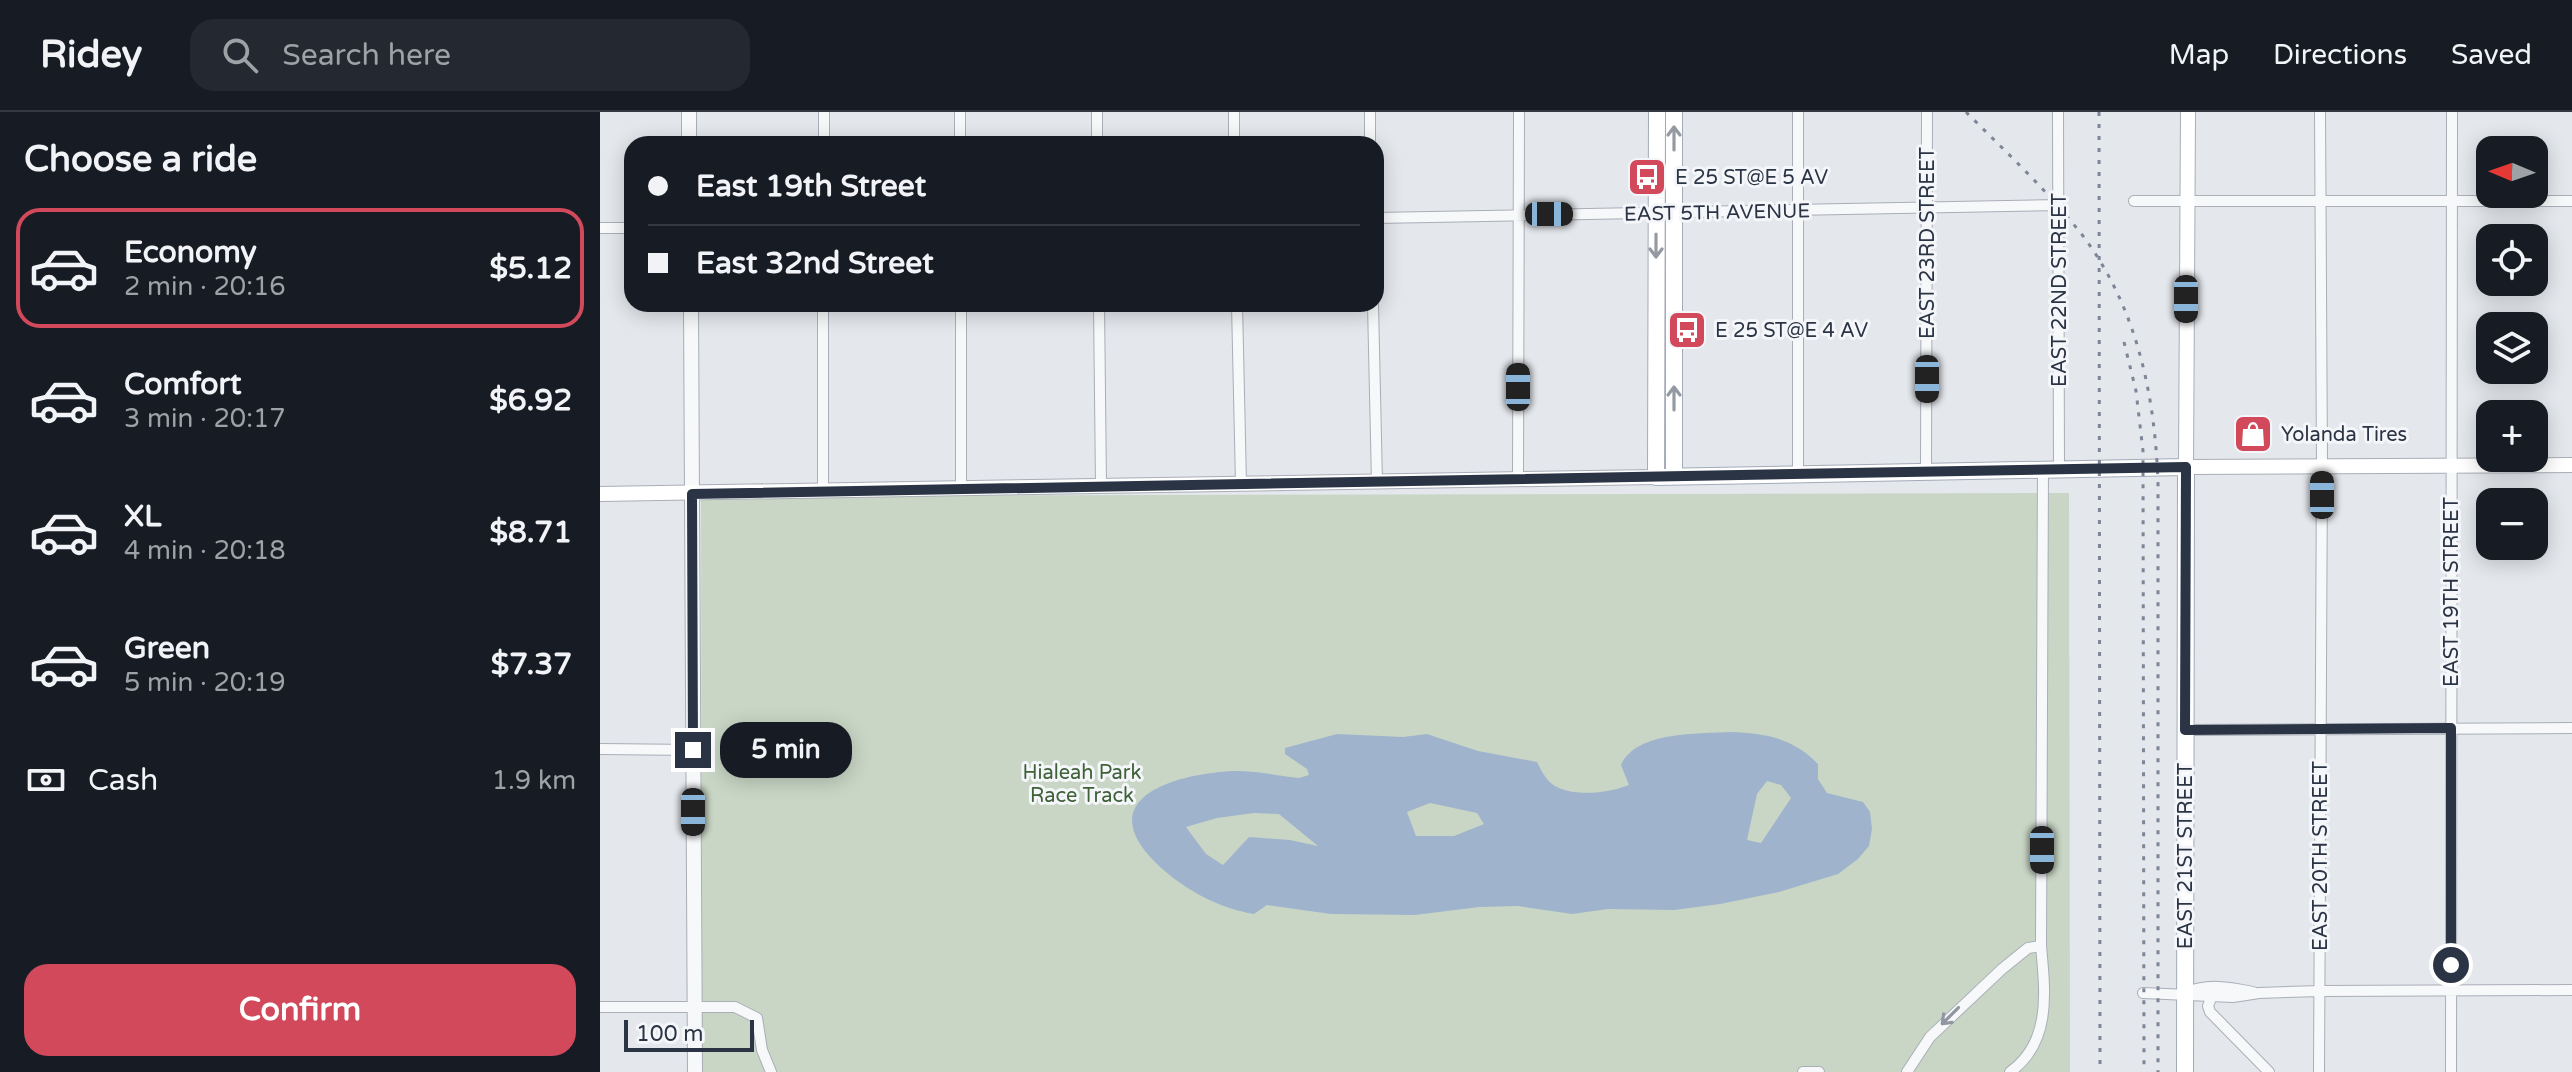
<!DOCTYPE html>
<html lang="en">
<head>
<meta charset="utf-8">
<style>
  body { margin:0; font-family:"Varela Round",sans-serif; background:#242831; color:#f1f3f6; height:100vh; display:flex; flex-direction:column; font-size:30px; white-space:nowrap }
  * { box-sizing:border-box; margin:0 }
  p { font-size:26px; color:#9ea1a6 }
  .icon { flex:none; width:44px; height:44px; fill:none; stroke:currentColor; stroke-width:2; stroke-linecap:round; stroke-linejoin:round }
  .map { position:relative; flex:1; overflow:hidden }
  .details { display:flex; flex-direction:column; background:#171b24; width:600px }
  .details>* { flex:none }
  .guide { position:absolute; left:24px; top:24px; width:760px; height:176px; border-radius:24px; box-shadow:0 4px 20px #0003; display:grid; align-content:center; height:176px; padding:0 24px; background:#171b24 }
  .needle { width:52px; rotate:272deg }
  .controls { position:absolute; left:1876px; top:24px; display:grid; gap:16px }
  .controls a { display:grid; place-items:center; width:72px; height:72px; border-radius:16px; background:#171b24; box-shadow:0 4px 20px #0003; font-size:40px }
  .scale { position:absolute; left:24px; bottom:20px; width:130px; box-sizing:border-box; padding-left:8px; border:4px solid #2b3445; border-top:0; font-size:22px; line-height:28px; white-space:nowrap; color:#2b3445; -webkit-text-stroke:6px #f4f6f9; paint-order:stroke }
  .end { position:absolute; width:36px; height:36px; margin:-18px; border:10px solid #2b3445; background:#fff; box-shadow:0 0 0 4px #fff }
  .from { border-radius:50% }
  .bubble { position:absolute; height:56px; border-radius:24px; background:#171b24; box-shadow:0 4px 20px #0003; font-size:26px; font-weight:700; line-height:56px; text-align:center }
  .car { position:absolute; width:24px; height:48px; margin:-24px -12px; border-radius:10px; box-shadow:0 0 6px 2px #0007; background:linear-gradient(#222 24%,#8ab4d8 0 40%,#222 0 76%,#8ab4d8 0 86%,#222 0) }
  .guide b { display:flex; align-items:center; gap:28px; height:76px; font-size:30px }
  .guide b+b { border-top:2px solid #363941 }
  .guide i { width:20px; height:20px; background:#f1f3f6 }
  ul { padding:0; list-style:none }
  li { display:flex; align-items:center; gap:24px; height:120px; margin:0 16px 12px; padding:0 8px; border:4px solid transparent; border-radius:24px }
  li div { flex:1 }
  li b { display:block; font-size:30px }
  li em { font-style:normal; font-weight:700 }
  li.on { border-color:#d1495b }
  li>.icon { width:72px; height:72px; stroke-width:1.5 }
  h2 { padding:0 24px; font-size:36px; line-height:96px }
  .pay { display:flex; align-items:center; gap:20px; height:88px; padding:0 24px; font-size:30px }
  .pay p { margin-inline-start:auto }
  .primary-button { display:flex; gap:16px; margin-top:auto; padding:16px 24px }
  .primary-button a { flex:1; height:92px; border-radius:24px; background:#d1495b; color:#fff; font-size:32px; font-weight:700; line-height:92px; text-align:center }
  header { display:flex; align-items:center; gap:48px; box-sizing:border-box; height:112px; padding:0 40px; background:#171b24; border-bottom:2px solid #363941 }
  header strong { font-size:38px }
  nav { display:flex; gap:44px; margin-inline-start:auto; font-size:28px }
  .search { width:560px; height:72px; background:#242831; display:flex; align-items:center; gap:20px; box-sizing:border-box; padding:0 28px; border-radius:24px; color:#9ea1a6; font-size:30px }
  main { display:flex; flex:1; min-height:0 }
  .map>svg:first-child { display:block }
  .green { fill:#c9d6c5 }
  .water { fill:#9fb4cc; fill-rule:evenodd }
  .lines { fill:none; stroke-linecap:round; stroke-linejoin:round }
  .minor-casing { stroke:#a9aeb7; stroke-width:12 }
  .tertiary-casing { stroke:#a9aeb7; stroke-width:16 }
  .secondary-casing { stroke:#a9aeb7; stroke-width:16 }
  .primary-casing { stroke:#a3abb8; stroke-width:18 }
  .minor { stroke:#f7f8fa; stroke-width:10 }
  .tertiary { stroke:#f7f8fa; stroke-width:14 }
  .secondary { stroke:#fff; stroke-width:14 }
  .primary { stroke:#fff; stroke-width:16 }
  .rail { stroke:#7d8696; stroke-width:3; stroke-dasharray:4 8; stroke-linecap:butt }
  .oneway { stroke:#959aa2 }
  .oneway2 { stroke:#9196a0 }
  .route { stroke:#2b3445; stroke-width:10 }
  .labels { text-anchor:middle; stroke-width:6; stroke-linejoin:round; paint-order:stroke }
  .poi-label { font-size:20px; fill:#2b3445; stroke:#f4f6f9; text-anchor:start }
  .street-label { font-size:20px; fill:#2b3445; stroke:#f4f6f9 }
  .park-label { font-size:20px; fill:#3f6138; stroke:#f4f6f9 }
</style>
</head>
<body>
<header>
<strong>Ridey</strong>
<div class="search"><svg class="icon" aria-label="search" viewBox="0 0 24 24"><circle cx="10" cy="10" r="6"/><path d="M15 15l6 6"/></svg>Search here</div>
<nav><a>Map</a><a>Directions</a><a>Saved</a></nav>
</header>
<main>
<section class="details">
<h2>Choose a ride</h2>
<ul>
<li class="on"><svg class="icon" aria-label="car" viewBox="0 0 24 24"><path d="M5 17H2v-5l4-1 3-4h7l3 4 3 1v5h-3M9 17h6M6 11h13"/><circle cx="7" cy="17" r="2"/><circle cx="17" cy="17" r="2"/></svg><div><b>Economy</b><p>2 min · 20:16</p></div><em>$5.12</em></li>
<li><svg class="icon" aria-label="car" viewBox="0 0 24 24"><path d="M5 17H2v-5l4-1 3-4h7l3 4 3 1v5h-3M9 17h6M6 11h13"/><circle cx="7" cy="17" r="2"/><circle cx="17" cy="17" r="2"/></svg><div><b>Comfort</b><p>3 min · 20:17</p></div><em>$6.92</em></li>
<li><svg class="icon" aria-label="car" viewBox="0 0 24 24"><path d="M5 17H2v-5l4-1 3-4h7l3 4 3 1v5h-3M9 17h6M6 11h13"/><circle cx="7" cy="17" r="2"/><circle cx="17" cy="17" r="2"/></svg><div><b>XL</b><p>4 min · 20:18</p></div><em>$8.71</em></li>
<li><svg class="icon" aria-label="car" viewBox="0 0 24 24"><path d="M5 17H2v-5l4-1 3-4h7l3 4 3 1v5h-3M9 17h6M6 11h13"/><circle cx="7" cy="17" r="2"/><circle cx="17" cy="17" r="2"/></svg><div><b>Green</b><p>5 min · 20:19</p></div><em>$7.37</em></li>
</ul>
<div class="pay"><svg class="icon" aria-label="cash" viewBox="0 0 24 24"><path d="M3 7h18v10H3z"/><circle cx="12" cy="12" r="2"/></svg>Cash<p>1.9 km</p></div>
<div class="primary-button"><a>Confirm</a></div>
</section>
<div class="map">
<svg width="1972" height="960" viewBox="0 0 1972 960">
  <rect width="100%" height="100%" fill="#e4e7ec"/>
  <!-- green -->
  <path class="green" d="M1469,381L1470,960H102L101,384Z"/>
  <!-- water -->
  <path class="water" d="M1130,620C1165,621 1193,626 1218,652V667L1227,681L1263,690L1270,700L1272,717L1269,734L1258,747L1238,762L1179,780L1120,792L1074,798L1008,797L972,802L918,794L879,795L815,803L731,802L667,793L654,802C622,797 591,781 566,760C486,692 564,663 632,659C654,658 678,664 699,666L709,663L707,657L685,642V636L737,622L803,625L827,622L878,639L937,650C941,658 945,666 952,672C971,686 1009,681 1029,673L1021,653C1036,619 1098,622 1130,620ZM1167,669L1181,673L1191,686L1161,731L1147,728L1157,682ZM830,691L877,701L884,712L854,724H816L807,700ZM654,701L679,702L718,734L690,728L649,725L623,753L606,742L586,715L617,706Z"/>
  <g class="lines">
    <!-- minor casing -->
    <g class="minor-casing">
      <path id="minor" d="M224,0V32
        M360,0V32
        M497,0V32
        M634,0V32
        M770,0V32
        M1458,0L1459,356
        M1534,89H1972
        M776,106L1458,93
        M0,116H32
        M361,192V377
        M499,192L501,374
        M637,192L641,372
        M773,192L777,371
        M1326,358L1327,0
        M1198,362V0
        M918,368L919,0
        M223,379V192
        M1585,618L1972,616
        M0,637L93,638
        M1543,881L1633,885L1659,881L1720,879L1972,878
        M1585,881C1606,871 1630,875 1653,880
        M1611,886L1608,894L1610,900L1669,960
        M0,895H135L157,906L162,938L171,960
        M1203,960H1219
        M1307,960L1330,925L1402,857L1428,836L1441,834
        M1410,960C1452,930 1445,879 1441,834L1443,356
        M1719,960L1722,353L1720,0
        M1851,960L1852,0"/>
    </g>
    <!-- tertiary casing -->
    <g class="tertiary-casing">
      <path id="tertiary" d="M89,0V32
        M91,192L95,960"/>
    </g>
    <!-- secondary casing -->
    <g class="secondary-casing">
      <path id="secondary" d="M1588,0L1586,355L1972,353
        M0,382L1056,365"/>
    </g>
    <!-- primary casing -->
    <g class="primary-casing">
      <path id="primary" d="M1057,0L1056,365L1586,355L1585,960
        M1074,0V364"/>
    </g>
    <!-- minor -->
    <use href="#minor" class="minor"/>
    <!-- tertiary -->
    <use href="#tertiary" class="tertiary"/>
    <!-- secondary -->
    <use href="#secondary" class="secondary"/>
    <!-- primary -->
    <use href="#primary" class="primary"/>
    <!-- rail -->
    <path class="rail" d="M1366,0C1406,40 1448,79 1483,124C1537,196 1555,283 1558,371V960
      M1499,0L1500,960
      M1524,230L1536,279L1543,339L1544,960"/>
  </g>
  <!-- one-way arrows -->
  <defs><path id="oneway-shaft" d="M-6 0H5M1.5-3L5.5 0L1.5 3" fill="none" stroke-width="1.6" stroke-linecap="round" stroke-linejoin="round" transform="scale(2)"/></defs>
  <g class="oneway">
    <use href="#oneway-shaft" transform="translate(1074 26) rotate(-90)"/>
    <use href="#oneway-shaft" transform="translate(1056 134) rotate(90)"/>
    <use href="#oneway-shaft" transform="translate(1074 286) rotate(-90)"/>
  </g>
  <use class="oneway2" href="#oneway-shaft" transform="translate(1350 904) rotate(135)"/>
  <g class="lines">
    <!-- route -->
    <path class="route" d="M93,638L92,382L1586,355L1585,618L1851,616V853"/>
  </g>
  <!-- icons -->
  <defs>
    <g id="bus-square" transform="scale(2)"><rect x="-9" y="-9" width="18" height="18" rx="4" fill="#d1495b" stroke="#f4f6f9"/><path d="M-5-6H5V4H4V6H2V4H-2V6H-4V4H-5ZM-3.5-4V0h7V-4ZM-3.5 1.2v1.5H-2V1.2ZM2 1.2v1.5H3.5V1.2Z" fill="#fff"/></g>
    <g id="shop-square" transform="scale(2)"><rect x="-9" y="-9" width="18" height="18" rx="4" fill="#d1495b" stroke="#f4f6f9"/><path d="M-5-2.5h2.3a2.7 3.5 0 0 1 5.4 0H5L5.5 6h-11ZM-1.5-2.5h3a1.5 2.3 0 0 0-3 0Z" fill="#fff"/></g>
  </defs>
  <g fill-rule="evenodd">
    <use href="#bus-square" x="1047" y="65"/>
    <use href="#bus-square" x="1087" y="218"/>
    <use href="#shop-square" x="1653" y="322"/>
  </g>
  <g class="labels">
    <!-- poi labels -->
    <g class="poi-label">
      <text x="1075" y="72">E 25 ST@E 5 AV</text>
      <text x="1115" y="225">E 25 ST@E 4 AV</text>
      <text x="1681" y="329">Yolanda Tires</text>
    </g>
    <!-- street labels -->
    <g class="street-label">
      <text transform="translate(1117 100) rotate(-1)" y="7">EAST 5TH AVENUE</text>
      <text transform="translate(1327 131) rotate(-90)" y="7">EAST 23RD STREET</text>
      <text transform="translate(1459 178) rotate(-90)" y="7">EAST 22ND STREET</text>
      <text transform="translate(1851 480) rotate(-90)" y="7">EAST 19TH STREET</text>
      <text transform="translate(1585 744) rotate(-90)" y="7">EAST 21ST STREET</text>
      <text transform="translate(1720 744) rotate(-90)" y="7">EAST 20TH STREET</text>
    </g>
    <!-- park labels -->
    <g class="park-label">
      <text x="482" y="667">Hialeah Park<tspan x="482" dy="23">Race Track</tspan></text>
    </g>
  </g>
</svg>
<div class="controls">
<a><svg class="needle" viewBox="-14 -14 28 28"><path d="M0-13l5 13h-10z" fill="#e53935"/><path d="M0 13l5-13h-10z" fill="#9ea1a6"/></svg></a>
<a><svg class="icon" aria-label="locate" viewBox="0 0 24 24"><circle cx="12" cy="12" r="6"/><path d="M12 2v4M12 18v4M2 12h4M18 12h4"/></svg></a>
<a><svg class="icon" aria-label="layers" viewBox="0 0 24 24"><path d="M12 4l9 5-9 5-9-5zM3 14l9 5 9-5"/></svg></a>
<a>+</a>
<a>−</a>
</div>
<div class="scale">100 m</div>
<i class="end from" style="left:1851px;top:853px"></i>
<i class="end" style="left:93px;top:638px"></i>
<div class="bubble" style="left:120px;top:610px;width:132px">5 min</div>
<i class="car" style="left:949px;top:102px;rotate:90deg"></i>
<i class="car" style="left:1586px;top:187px;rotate:180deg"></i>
<i class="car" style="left:1327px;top:267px;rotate:180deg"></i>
<i class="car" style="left:918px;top:275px;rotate:0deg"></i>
<i class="car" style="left:1722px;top:383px;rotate:0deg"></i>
<i class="car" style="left:93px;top:700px;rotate:180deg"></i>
<i class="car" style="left:1442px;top:738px;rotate:180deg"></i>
<div class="guide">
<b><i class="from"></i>East 19th Street</b>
<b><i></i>East 32nd Street</b>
</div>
</div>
</main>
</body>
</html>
